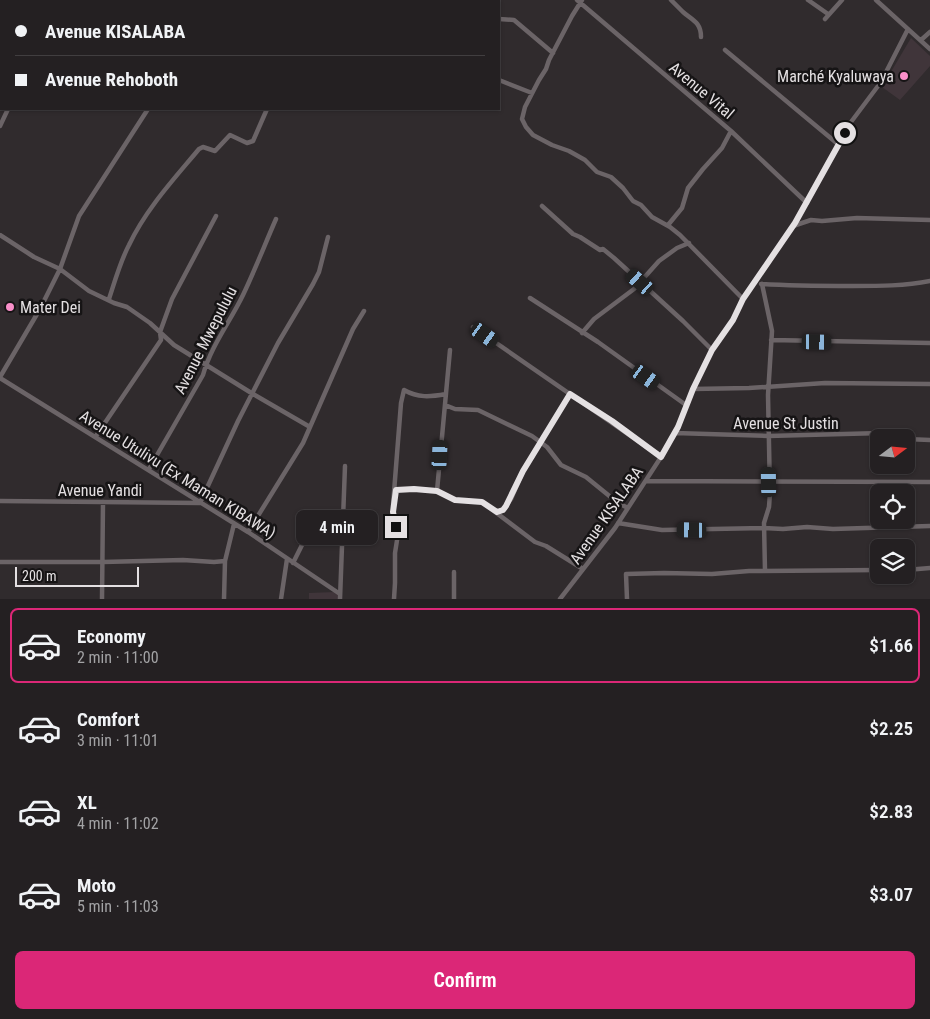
<!DOCTYPE html>
<html lang="en">
<head>
<meta charset="utf-8">
<style>
  body { margin:0; font-family:"Roboto Condensed",sans-serif; background:#2c282a; color:#f1f3f6; height:100vh; display:flex; flex-direction:column; font-size:19px; white-space:nowrap }
  * { box-sizing:border-box; margin:0 }
  p { font-size:16px; color:#a3a3a5 }
  .icon { flex:none; width:28px; height:28px; fill:none; stroke:currentColor; stroke-width:2; stroke-linecap:round; stroke-linejoin:round }
  .map { position:relative; height:599px; overflow:hidden }
  .panel { display:flex; flex-direction:column; background:#242022; flex:1 }
  .panel>* { flex:none }
  .banner { position:absolute; left:0px; top:0px; width:500px; height:110px; box-shadow:0 1px 4px #0004,0 0 0 1px #413e40; display:grid; align-content:center; height:110px; padding:0 15px; background:#242022 }
  .needle { width:32px; rotate:74deg }
  .fabs { position:absolute; left:870px; top:429px; display:grid; gap:10px }
  .fabs a { display:grid; place-items:center; width:45px; height:45px; border-radius:8px; background:#242022; box-shadow:0 1px 4px #0004,0 0 0 1px #413e40; font-size:25px }
  .scale { position:absolute; left:15px; bottom:12px; width:124px; box-sizing:border-box; padding-left:5px; border:2px solid #e4e0e2; border-top:0; font-size:14px; line-height:18px; white-space:nowrap; color:#e4e0e2; -webkit-text-stroke:4px #161415; paint-order:stroke }
  .end { position:absolute; width:22px; height:22px; margin:-11px; border:6px solid #e4e0e2; background:#111; box-shadow:0 0 0 2px #111 }
  .from { border-radius:50% }
  .bubble { position:absolute; height:35px; border-radius:8px; background:#242022; box-shadow:0 1px 4px #0004,0 0 0 1px #413e40; font-size:16px; font-weight:600; line-height:35px; text-align:center }
  .car { position:absolute; width:15px; height:30px; margin:-15px -8px; border-radius:6px; box-shadow:0 0 4px 1px #0007; background:linear-gradient(#222 24%,#8ab4d8 0 40%,#222 0 76%,#8ab4d8 0 86%,#222 0) }
  .banner b { display:flex; align-items:center; gap:18px; height:48px; font-size:19px }
  .banner b+b { border-top:1px solid #413e40 }
  .banner i { width:12px; height:12px; background:#f1f3f6 }
  ul { padding:9px 0 0; list-style:none }
  li { display:flex; align-items:center; gap:15px; height:75px; margin:0 10px 8px; padding:0 5px; border:2px solid transparent; border-radius:8px }
  li div { flex:1 }
  li b { display:block; font-size:19px }
  li em { font-style:normal; font-weight:600 }
  li.on { border-color:#db2777 }
  li>.icon { width:45px; height:45px; stroke-width:1.5 }
  .button { display:flex; gap:10px; margin-top:auto; padding:10px 15px }
  .button a { flex:1; height:58px; border-radius:8px; background:#db2777; color:#fff; font-size:20px; font-weight:600; line-height:58px; text-align:center }
  .map>svg:first-child { display:block }
  .built { fill:#40353a }
  .lines { fill:none; stroke-linecap:round; stroke-linejoin:round }
  .minor { stroke:#6b6467; stroke-width:4.5 }
  .route { stroke:#e4e0e2; stroke-width:6 }
  .poi-dot { fill:#f98fc9; stroke:#161415; stroke-width:2 }
  .labels { text-anchor:middle; stroke-width:5; stroke-linejoin:round; paint-order:stroke }
  .poi-label { font-size:16px; fill:#e4e0e2; stroke:#161415; text-anchor:end }
  .street-label { font-size:16px; fill:#e4e0e2; stroke:#161415 }
</style>
</head>
<body>
<div class="map">
<svg width="930" height="599" viewBox="0 0 930 599">
  <rect width="100%" height="100%" fill="#302b2d"/>
  <!-- built -->
  <path class="built" d="M911,38L930,56V66L900,100L882,87Z
    M335,592L338,594V599H309V593Z"/>
  <g class="lines">
    <!-- minor -->
    <path class="minor" d="M126,0L129,1
      M337,0L340,1
      M461,0L463,1
      M577,0L731,131L807,203
      M582,0L572,16L549,60L546,69L539,80L525,107L522,119L526,127L533,135L552,145L569,151L585,160L597,172L611,177L623,188L633,201L641,205L652,217L670,227L680,235L743,299
      M671,0C675,4 679,8 683,12C692,20 701,22 701,37
      M808,0L828,14
      M876,0L930,49
      M316,1L317,0
      M499,19L514,20L553,53
      M825,19L842,0
      M921,40L930,32
      M725,50L839,145
      M499,80L532,93
      M0,126L8,109
      M542,206L573,234L580,237L600,250L603,249L614,258L683,321L712,350
      M668,225L682,208L688,188L703,169L722,148L731,131
      M793,226L811,220L822,221L857,218L930,220
      M0,235L34,257L60,269L89,291L114,303L127,307L150,323L174,345L253,394L310,427
      M761,284C792,286 822,286 853,286C879,286 905,286 930,281
      M762,284L772,331L768,395L770,493L769,507L764,523L765,571
      M530,298L598,342L686,405
      M109,299C115,281 120,262 129,245C146,209 174,179 199,149L203,147L215,151L230,135L247,143L253,141L267,109
      M473,327L661,457
      M582,333L594,319L634,289L659,261L677,248L689,243
      M771,340L930,343
      M0,377L40,309L60,269L79,216L148,109
      M0,378L248,532L340,594
      M693,389L749,388L825,383L930,384
      M445,405L455,409L478,410L532,436L547,447L561,465L586,477L618,503L628,508
      M675,433L768,436L882,433L897,438
      M96,436L161,340L160,332L172,299L216,216
      M906,439L930,440
      M149,469L203,375C211,346 230,322 243,295C255,270 265,244 276,219
      M646,481L930,482
      M396,490L414,489L437,491L455,500L482,502L535,542L546,546L583,569
      M437,491L450,350
      M0,501L200,503L238,421L278,343L313,284L319,272L328,237
      M497,512L503,510L511,499L523,471L570,394
      M618,523L662,530L764,528L783,529L807,527L833,529L930,526
      M248,532L303,443L353,329L364,311
      M0,562H103L183,560L214,562L225,561
      M293,563L310,529L322,515
      M906,570L930,568
      M454,572V599
      M102,599L103,502
      M224,599L225,561L234,524
      M281,599L287,559
      M340,599L345,466
      M394,599L395,583V553L398,534L394,521L393,505L401,403L404,390C418,398 430,397 446,394
      M560,599L615,528L661,457L678,427L693,389L712,350L733,320L743,299L795,223L851,122L881,82L908,29
      M627,599L626,574L664,573L712,574L749,571L879,570"/>
  </g>
  <g class="lines">
    <!-- route -->
    <path class="route" d="M396,527L393,512L396,490L414,489L437,491L455,500L482,502L497,512L503,510L506,506L523,471L570,394L612,421L661,457L678,427L693,389L712,350L733,320L743,299L795,223L845,133"/>
  </g>
  <!-- markers -->
  <g class="poi-dot">
    <circle cx="904" cy="76" r="5"/>
    <circle cx="10" cy="307" r="5"/>
  </g>
  <g class="labels">
    <!-- poi labels -->
    <g class="poi-label">
      <text x="894" y="82">Marché Kyaluwaya</text>
      <text x="20" y="313" text-anchor="start">Mater Dei</text>
    </g>
    <!-- street labels -->
    <g class="street-label">
      <text transform="translate(702 90) rotate(40)" y="6">Avenue Vital</text>
      <text transform="translate(205 340) rotate(-63)" y="6">Avenue Mwepululu</text>
      <text x="786" y="429">Avenue St Justin</text>
      <text transform="translate(178 474) rotate(32)" y="6">Avenue Utulivu (Ex Maman KIBAWA)</text>
      <text x="100" y="496">Avenue Yandi</text>
      <text transform="translate(606 515) rotate(-55)" y="6">Avenue KISALABA</text>
    </g>
  </g>
</svg>
<div class="fabs">
<a><svg class="needle" viewBox="-14 -14 28 28"><path d="M0-13l5 13h-10z" fill="#e53935"/><path d="M0 13l5-13h-10z" fill="#a3a3a5"/></svg></a>
<a><svg class="icon" aria-label="locate" viewBox="0 0 24 24"><circle cx="12" cy="12" r="6"/><path d="M12 2v4M12 18v4M2 12h4M18 12h4"/></svg></a>
<a><svg class="icon" aria-label="layers" viewBox="0 0 24 24"><path d="M12 4l9 5-9 5-9-5zM3 14l9 5 9-5"/></svg></a>
</div>
<div class="scale">200 m</div>
<i class="end from" style="left:845px;top:133px"></i>
<i class="end" style="left:396px;top:527px"></i>
<div class="bubble" style="left:296px;top:510px;width:82px">4 min</div>
<i class="car" style="left:640px;top:282px;rotate:311deg"></i>
<i class="car" style="left:485px;top:335px;rotate:125deg"></i>
<i class="car" style="left:817px;top:342px;rotate:91deg"></i>
<i class="car" style="left:646px;top:377px;rotate:125deg"></i>
<i class="car" style="left:440px;top:455px;rotate:3deg"></i>
<i class="car" style="left:769px;top:482px;rotate:359deg"></i>
<i class="car" style="left:692px;top:530px;rotate:271deg"></i>
<div class="banner">
<b><i class="from"></i>Avenue KISALABA</b>
<b><i></i>Avenue Rehoboth</b>
</div>
</div>
<section class="panel">
<ul>
<li class="on"><svg class="icon" aria-label="car" viewBox="0 0 24 24"><path d="M5 17H2v-5l4-1 3-4h7l3 4 3 1v5h-3M9 17h6M6 11h13"/><circle cx="7" cy="17" r="2"/><circle cx="17" cy="17" r="2"/></svg><div><b>Economy</b><p>2 min · 11:00</p></div><em>$1.66</em></li>
<li><svg class="icon" aria-label="car" viewBox="0 0 24 24"><path d="M5 17H2v-5l4-1 3-4h7l3 4 3 1v5h-3M9 17h6M6 11h13"/><circle cx="7" cy="17" r="2"/><circle cx="17" cy="17" r="2"/></svg><div><b>Comfort</b><p>3 min · 11:01</p></div><em>$2.25</em></li>
<li><svg class="icon" aria-label="car" viewBox="0 0 24 24"><path d="M5 17H2v-5l4-1 3-4h7l3 4 3 1v5h-3M9 17h6M6 11h13"/><circle cx="7" cy="17" r="2"/><circle cx="17" cy="17" r="2"/></svg><div><b>XL</b><p>4 min · 11:02</p></div><em>$2.83</em></li>
<li><svg class="icon" aria-label="car" viewBox="0 0 24 24"><path d="M5 17H2v-5l4-1 3-4h7l3 4 3 1v5h-3M9 17h6M6 11h13"/><circle cx="7" cy="17" r="2"/><circle cx="17" cy="17" r="2"/></svg><div><b>Moto</b><p>5 min · 11:03</p></div><em>$3.07</em></li>
</ul>
<div class="button"><a>Confirm</a></div>
</section>
</body>
</html>
